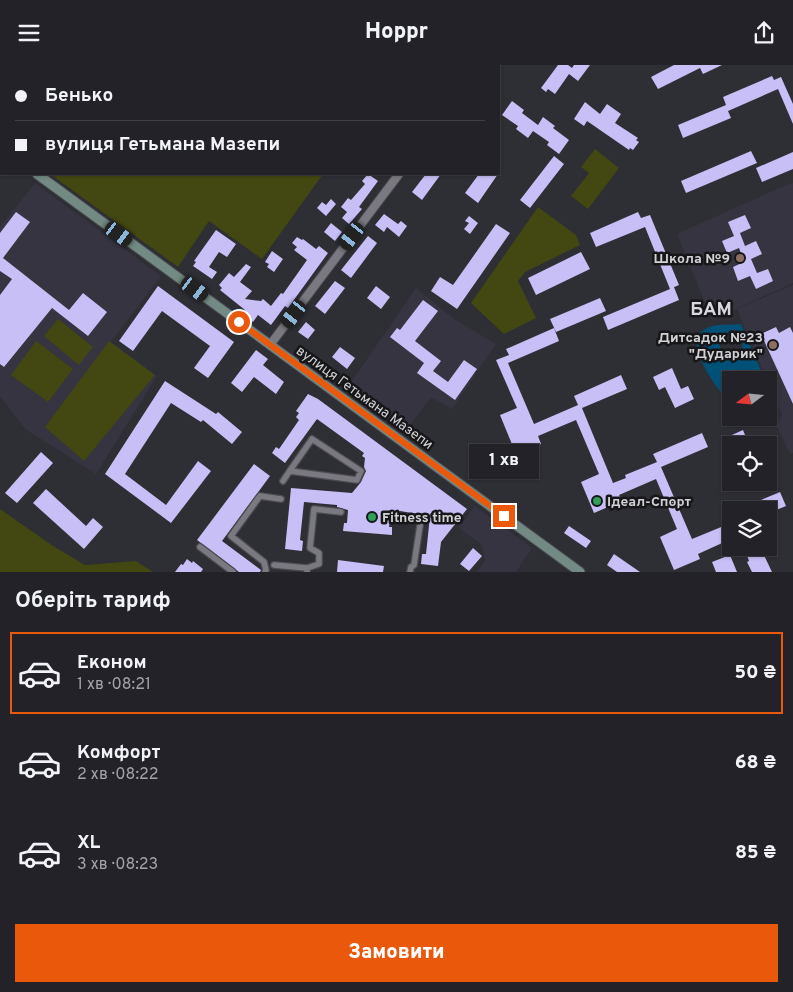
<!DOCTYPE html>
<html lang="uk">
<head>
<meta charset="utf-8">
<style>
  body { margin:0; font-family:Overpass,sans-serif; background:#2e2f34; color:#f1f3f6; height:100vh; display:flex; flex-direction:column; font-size:19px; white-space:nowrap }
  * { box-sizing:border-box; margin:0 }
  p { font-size:16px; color:#a2a4a8 }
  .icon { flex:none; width:28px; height:28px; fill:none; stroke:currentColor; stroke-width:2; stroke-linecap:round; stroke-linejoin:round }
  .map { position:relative; height:507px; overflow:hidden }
  .details { display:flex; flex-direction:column; background:#222228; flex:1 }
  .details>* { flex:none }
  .top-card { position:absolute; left:0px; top:0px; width:500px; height:110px; box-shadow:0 1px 4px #0004,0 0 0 1px #3f3f45; display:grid; align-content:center; height:110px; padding:0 15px; background:#222228 }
  .needle { width:32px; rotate:254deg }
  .fabs { position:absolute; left:722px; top:306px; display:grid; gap:10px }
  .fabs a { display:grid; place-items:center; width:55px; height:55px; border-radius:0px; background:#222228; box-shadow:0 1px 4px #0004,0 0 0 1px #3f3f45; font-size:25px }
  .end { position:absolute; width:22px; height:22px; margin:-11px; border:6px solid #ea580c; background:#fff; box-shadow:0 0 0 2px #fff }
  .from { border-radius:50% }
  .bubble { position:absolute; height:35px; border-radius:0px; background:#222228; box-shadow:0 1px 4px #0004,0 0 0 1px #3f3f45; font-size:16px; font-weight:800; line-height:35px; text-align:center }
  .car { position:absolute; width:15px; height:30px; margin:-15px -8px; border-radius:6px; box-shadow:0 0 4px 1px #0007; background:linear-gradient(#222 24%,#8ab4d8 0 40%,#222 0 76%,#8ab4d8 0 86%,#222 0) }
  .top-card b { display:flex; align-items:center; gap:18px; height:48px; font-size:19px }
  .top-card b+b { border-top:1px solid #3f3f45 }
  .top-card i { width:12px; height:12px; background:#f1f3f6 }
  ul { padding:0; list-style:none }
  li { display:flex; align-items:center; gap:15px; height:82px; margin:0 10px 8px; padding:0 5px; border:2px solid transparent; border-radius:0px }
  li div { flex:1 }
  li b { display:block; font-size:19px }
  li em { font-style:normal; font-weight:800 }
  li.selected { border-color:#ea580c }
  li>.icon { width:45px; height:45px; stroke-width:1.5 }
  h2 { padding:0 15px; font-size:22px; line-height:60px }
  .button { display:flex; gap:10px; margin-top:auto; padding:10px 15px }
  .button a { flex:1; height:58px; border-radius:0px; background:#ea580c; color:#fff; font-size:20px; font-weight:800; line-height:58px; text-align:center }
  header { display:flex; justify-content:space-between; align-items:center; height:65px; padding:0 15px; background:#222228; font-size:22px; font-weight:800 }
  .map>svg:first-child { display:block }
  .built { fill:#363441 }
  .green { fill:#434711 }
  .water { fill:#005178; fill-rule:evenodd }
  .building { fill:#c7bff5 }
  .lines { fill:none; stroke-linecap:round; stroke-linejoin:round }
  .minor-casing { stroke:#4b4b50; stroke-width:8 }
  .tertiary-casing { stroke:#4b4b50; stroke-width:10 }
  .secondary-casing { stroke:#4b4b50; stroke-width:11 }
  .minor { stroke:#7a7981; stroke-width:5.5 }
  .tertiary { stroke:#7a7981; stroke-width:8 }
  .secondary { stroke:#728a83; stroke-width:9 }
  .route { stroke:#ea580c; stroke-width:6 }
  .education-dot { fill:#8d6e63; stroke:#171619; stroke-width:2 }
  .leisure-dot { fill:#2e9e5b; stroke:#171619; stroke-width:2 }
  .labels { text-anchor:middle; stroke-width:5; stroke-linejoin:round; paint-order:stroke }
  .poi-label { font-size:14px; font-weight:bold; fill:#d2d2d6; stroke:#171619; text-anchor:end }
  .street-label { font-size:14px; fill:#d2d2d6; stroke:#171619 }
  .district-label { font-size:19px; font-weight:bold; fill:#d9d8e1; stroke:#171619 }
</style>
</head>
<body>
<header><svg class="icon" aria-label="menu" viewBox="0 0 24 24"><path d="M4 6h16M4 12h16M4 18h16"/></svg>Hoppr<svg class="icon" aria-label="share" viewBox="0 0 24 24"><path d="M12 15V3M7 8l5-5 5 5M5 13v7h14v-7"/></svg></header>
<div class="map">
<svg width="793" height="507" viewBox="0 0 793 507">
  <rect width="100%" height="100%" fill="#2e2e35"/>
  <!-- built -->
  <path class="built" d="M35,118L161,211L111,277L157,311L96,409L25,364L0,331V162Z
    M793,118V218L712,255L677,169L788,119Z
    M793,220V388L790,389L776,359L782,350L737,244Z
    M416,223L454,254L496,279L452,344L431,332L405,367L347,323Z
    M475,441L532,483L516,507H477L485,496L482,480L459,463Z"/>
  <!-- green -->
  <path class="green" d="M0,0H402L1,1V73Z
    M595,84L619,103L588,144L571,131L589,108L581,102Z
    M50,109H323L262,194L209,156L178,202Z
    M538,142L576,170L580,180L525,207L518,216L536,253L504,269L471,238Z
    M58,254L93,282L79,300L44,271Z
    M36,276L73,304L48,337L11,310Z
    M109,276L155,310L84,396L45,362Z
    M0,444L53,481L85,500L136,496L153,507H0Z"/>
  <!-- water -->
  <path class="water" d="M741,259L765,315H731V338C716,324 695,293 696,272C711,256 720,261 741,259ZM732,265H736C745,275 746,293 729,294L722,289C717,278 722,270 732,265Z"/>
  <!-- building -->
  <path class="building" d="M558,0H568L572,3L574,0H590L578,16L569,9L555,29L548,24L546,27L541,23Z
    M674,0H722L703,9L700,3L658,24L651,12Z
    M772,11L774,15L781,12L793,39V59L778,24L728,46L731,53L683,73L678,60L726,40L723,32Z
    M512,36L524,45L522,48L538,60L543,52L555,61L553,63L569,75L559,89L547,80L549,77L533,66L528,73L516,64L518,61L502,50Z
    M585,37L600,49L607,39L621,49L615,58L638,73L636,75L639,77L633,85L630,83L629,85L587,56L584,61L574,54Z
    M751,86L757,98L686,128L681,116Z
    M793,87V104L762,117L756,103Z
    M554,91L564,99L530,143L520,135Z
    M368,109L378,116L359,142L362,144L349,159L342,153L347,147L341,142L348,133L351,135L365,119L362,116Z
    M426,109H441L422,135L412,127Z
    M479,109H498L478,138L465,128Z
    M331,134L336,139L326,151L317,143L322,137L326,140Z
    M16,147L30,157L3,193L69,245L83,228L107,247L88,271L52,243L4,302L0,299V230L12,214L0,206V168Z
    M638,147L641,153L650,150L679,220L672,223L674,222L679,235L608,265L603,252L670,224L645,162L596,182L590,168Z
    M384,149L398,159L401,156L407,161L399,172L387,162L384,167L375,160Z
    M745,150L751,163L740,168L745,181L756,176L762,189L751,194L757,208L768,204L773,216L756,224L750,211L738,216L733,202L744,197L739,183L727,188L722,176L734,171L728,157Z
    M469,151L478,158L470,169L464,164L469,158L465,156Z
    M331,158L342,167L335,176L324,167Z
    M496,159L510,168L457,244L431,226L440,212L453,220Z
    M216,165L236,179L227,192L219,187L209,202L217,207L212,214L193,201L196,197L194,196Z
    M368,171L377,178L351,213L341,205Z
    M297,172L302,175L303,174L316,184L319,181L328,188L288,243L285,241L271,260L258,250L253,257L242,249L245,245L220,225L222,223L219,220L229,208L234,212L246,199L251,202L240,217L252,226L245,234L261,236L263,234L271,241L281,228L283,229L307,195L294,185L297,182L292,178Z
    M272,186L283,194L274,207L267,202L269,199L265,197Z
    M581,187L590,204L536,230L528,213Z
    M335,216L345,223L325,249L315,241Z
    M158,221L234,277L208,313L194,303L210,281L162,246L133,286L119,276Z
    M376,221L390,232L381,244L367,233Z
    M600,233L606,246L556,267L550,254Z
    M423,235L438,246L415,276L441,296L433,306L448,317L464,295L477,304L455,335L417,308L424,298L390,272L397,263L400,265Z
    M306,257L315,265L308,274L298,267Z
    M776,262L779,268L790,262L793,268V339L761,269Z
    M554,263L559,276L508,298L534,359L578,340L574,331L621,310L627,324L582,343L613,418L626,413L625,410L657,397L653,389L702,368L708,382L661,402L692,474L731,458V474L698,489L700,494L674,505L660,472L677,464L656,414L619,430L622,436L594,448L581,417L599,409L576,355L538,371L541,379L516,389L500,350L517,343L496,295L509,290L506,284Z
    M340,282L355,293L347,304L332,292Z
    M256,285L268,294L263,300L284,317L276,329L254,312L242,327L231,318Z
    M672,303L681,324L688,321L694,334L675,343L665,322L659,325L653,312Z
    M165,316L216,349L218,347L242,367L232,379L203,355L201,357L171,338L125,409L166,440L198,396L211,406L171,458L105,409Z
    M308,329L318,334L467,444L441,477L438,501L421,499L422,489H426L430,451L400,446L395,449H391L389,462H392V470L343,466L344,458H347L348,445L337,442V440L304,437L300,475L303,476L302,486L285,484L291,423L352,428L361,417L366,406L364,402L365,393L362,391L364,388L317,354L285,398L272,388L276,382L279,384L299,355L296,352L299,348L296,346Z
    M743,365L749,380H731V391L723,374Z
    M41,387L53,398L17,438L5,428Z
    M254,399L270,411L222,476L261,505L260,507H239L197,475Z
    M46,424L86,461L93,453L103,462L84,484L33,438Z
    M780,427L786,441L769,448V445H737Z
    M569,461L591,476L586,483L564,468Z
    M473,483L482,491L469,506L460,499Z
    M761,484L772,507H752L747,497L749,496L747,490Z
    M614,489L640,507H617L607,500Z
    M730,490L737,507H716L712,497Z
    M187,494L192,498L193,496L203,504L201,507H175L181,499L183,500Z
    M338,495L384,501L383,507H337Z"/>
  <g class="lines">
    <!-- minor casing -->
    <g class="minor-casing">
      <path id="minor" d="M283,416L291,404L312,374L361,406L357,415L290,406
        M399,451L421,454L414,500L411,502L410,507
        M200,482L233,507
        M274,500L307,503V507
        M307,503L319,499V488L310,483L314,444L341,447
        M265,507L266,505L264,497L231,471L260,431L281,434"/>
    </g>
    <!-- tertiary casing -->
    <g class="tertiary-casing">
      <path id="tertiary" d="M480,1L481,0
        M270,280L399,109"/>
    </g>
    <!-- secondary casing -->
    <g class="secondary-casing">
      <path id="secondary" d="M0,82L1,83
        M37,109L580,507"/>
    </g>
    <!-- minor -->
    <use href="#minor" class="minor"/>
    <!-- tertiary -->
    <use href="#tertiary" class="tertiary"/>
    <!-- secondary -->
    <use href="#secondary" class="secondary"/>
  </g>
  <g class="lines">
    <!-- route -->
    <path class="route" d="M239,257L504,451"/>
  </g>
  <!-- markers -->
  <g class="education-dot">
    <circle cx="740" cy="193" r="5"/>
    <circle cx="773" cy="280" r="5"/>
  </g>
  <g class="leisure-dot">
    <circle cx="597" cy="436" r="5"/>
    <circle cx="372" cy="452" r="5"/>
  </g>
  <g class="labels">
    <!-- poi labels -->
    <g class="poi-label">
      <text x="730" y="198">Школа №9</text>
      <text x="763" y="277">Дитсадок №23<tspan x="763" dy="16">"Дударик"</tspan></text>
      <text x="607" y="441" text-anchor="start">Ідеал-Спорт</text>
      <text x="382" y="457" text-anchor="start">Fitness time</text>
    </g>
    <!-- street labels -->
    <g class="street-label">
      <text transform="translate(365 332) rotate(36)" y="5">вулиця Гетьмана Мазепи</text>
    </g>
    <!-- district labels -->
    <g class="district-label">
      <text x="711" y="250">БАМ</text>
    </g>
  </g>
</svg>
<div class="fabs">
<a><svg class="needle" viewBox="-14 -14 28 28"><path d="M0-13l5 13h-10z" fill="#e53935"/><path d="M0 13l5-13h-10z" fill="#a2a4a8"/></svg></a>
<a><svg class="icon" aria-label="locate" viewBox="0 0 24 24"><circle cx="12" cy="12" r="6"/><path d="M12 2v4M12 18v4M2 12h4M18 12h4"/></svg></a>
<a><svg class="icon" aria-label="layers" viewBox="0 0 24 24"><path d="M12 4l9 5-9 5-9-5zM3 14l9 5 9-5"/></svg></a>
</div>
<i class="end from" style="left:239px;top:257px"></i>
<i class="end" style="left:504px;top:451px"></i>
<div class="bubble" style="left:469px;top:379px;width:70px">1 хв</div>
<i class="car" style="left:119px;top:169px;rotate:126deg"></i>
<i class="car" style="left:352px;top:171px;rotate:217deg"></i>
<i class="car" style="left:195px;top:224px;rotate:126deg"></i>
<i class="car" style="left:294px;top:249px;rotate:217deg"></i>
<div class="top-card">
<b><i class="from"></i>Бенько</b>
<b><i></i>вулиця Гетьмана Мазепи</b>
</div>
</div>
<section class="details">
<h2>Оберіть тариф</h2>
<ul>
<li class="selected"><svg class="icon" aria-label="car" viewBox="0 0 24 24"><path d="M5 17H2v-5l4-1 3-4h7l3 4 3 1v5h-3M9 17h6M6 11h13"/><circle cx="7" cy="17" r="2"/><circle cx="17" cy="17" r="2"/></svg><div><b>Економ</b><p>1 хв · 08:21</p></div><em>50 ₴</em></li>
<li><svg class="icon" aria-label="car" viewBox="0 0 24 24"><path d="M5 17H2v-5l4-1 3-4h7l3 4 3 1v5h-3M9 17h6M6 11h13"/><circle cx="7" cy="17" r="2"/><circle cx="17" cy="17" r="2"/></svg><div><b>Комфорт</b><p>2 хв · 08:22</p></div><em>68 ₴</em></li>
<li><svg class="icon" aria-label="car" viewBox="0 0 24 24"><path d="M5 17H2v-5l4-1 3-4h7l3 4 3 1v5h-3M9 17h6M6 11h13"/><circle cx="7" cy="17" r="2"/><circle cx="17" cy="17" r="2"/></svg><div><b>XL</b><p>3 хв · 08:23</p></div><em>85 ₴</em></li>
</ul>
<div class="button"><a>Замовити</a></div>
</section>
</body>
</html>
